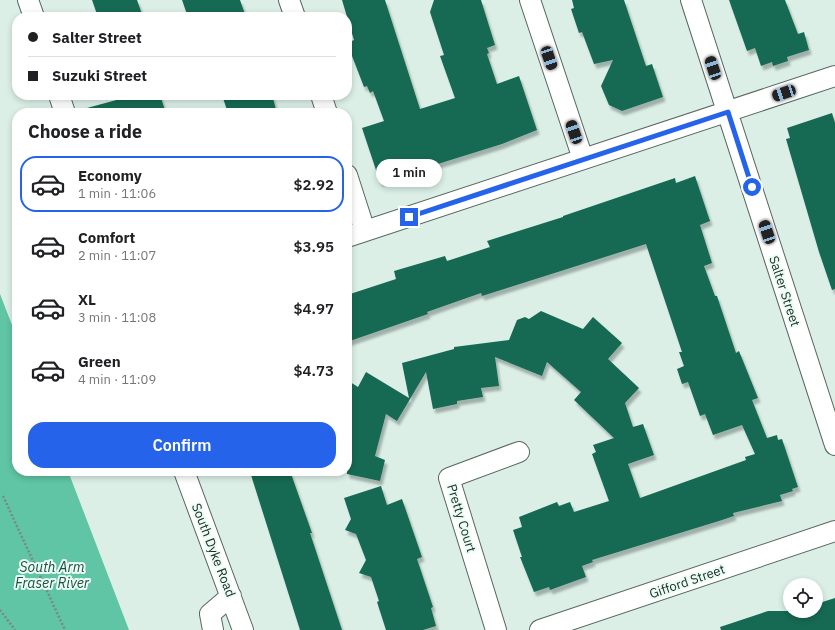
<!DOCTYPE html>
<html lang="en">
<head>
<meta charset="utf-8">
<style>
  body { margin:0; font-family:"IBM Plex Sans",sans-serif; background:#f6f6f6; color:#202124; height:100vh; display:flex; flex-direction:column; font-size:15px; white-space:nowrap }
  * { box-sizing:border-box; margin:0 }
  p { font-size:13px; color:#757577 }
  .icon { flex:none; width:22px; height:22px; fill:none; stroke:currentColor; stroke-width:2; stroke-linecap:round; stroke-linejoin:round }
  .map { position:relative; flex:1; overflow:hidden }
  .sheet { position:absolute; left:12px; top:108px; width:340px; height:368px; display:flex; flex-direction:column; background:#fff; border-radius:16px; box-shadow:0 2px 6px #0003 }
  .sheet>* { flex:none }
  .top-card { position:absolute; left:12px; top:12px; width:340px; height:88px; border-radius:16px; box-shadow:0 2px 6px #0003; display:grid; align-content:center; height:88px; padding:0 16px; background:#fff }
  .fabs { position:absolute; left:783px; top:578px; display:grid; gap:8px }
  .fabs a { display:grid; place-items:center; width:40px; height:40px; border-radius:50%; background:#fff; box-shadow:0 2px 6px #0003; font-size:20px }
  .end { position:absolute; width:18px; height:18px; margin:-9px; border:5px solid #2563eb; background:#fff; box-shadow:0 0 0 2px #fff }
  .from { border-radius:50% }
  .bubble { position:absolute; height:28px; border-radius:14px; background:#fff; box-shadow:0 2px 6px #0003; font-size:13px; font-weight:600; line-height:28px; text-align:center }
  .car { position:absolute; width:12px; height:24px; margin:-12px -6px; border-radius:5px; box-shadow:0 0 3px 1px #0007; background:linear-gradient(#222 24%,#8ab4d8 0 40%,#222 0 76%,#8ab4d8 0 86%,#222 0) }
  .top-card b { display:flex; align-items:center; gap:14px; height:38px; font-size:15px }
  .top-card b+b { border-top:1px solid #e0e0e0 }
  .top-card i { width:10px; height:10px; background:#202124 }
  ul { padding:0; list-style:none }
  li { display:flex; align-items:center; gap:12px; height:56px; margin:0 8px 6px; padding:0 8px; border:2px solid transparent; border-radius:16px }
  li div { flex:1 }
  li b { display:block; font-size:15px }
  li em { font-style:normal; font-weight:600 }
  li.on { border-color:#2563eb }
  li>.icon { width:36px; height:36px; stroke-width:1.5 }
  h2 { padding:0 16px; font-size:18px; line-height:48px }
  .button { display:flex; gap:8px; margin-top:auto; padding:8px 16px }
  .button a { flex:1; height:46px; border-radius:16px; background:#2563eb; color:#fff; font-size:16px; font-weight:600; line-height:46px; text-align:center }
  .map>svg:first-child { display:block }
  .water { fill:#5fc5a4 }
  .building { fill:#156a53; filter:url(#shadow) }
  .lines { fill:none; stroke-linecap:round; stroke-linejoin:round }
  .minor-casing { stroke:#566761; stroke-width:22 }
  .path { stroke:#7b8883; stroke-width:2.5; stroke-dasharray:2 2; stroke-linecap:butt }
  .minor { stroke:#fff; stroke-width:20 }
  .route { stroke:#2563eb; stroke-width:5 }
  .labels { text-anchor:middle; stroke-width:4; stroke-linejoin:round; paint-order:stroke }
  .street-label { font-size:13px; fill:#242c29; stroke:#e9fdf5 }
  .water-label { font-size:14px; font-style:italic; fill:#224e40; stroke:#e9fdf5 }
</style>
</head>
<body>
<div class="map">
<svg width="835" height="630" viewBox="0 0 835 630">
  <defs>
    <filter id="shadow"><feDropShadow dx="2.5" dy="4.5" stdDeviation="1" flood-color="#0004"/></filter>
  </defs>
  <rect width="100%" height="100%" fill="#dbefe7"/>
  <!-- water -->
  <path class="water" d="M0,294L17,338V471H68L129,630H0Z"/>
  <!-- building -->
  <path class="building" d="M92,0H137L143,17H98Z
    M182,0H240L246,17H188Z
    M342,0H385L420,109L455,98L440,56L444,55L430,12L434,0H481L495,45L487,48L489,53L487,54L497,84L519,76L537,130L502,144L380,182L362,128L384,121L373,91L370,93L367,86L364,87L347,43L354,40Z
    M572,0H624L646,66L652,64L663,97L622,111L609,105L601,86L613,60L594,64L582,32L579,33L571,9L574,8Z
    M729,0H785L798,34L804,32L809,50L787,57L788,61L773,66L772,62L761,66L755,48L747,51Z
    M119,95H160L166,113H87V108L120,99Z
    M222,95H272L277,113H228Z
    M832,113L835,123V289L832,290L819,252L786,139L790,138L787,128Z
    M695,176L710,221L700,225L712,263L704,266L715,296H717L736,353L739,351L758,398L752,400L767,438L777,435L778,440L782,439L798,487L792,489L793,491L780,495L782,501L733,513L734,516L719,521L592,560L593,562L582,566L586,577L550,590L549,587L534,592L520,557H522L513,530L522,527L519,517L557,502L559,506L570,502L574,512L609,501L592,454L596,452L593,445L614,438L574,400L581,392L547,362L542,376L495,357L499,386L481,388L483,397L457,401V404L433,409L426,372L397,421L386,414L375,456L385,460L380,481L347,474V380L358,387L366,372L409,398L402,363L454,349V347L509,340L517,320L525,317L529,319L541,311L583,329L593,317L622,343L608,359L639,388L625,403L633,427L643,424L654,455L628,464L640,498L746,460L745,457L755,454L742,425L713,435L705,414L700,416L688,382L682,384L677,369L684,366L679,352H682L646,244L482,296L481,293L427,312L428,314L347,342V295L396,279L394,271L445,256L447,261L490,247L487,241L563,217V216L675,178L676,183Z
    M260,471H290L312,533H310L342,630H300L251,475Z
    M381,486L387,505L402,499L422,557L417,559L433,607L431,608L436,626L423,630H386L377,602L379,601L371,577L359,573L366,560L356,534L345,530L351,519L344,498Z
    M835,598V630H721L720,627L768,611H816V604Z"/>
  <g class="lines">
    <!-- minor casing -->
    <g class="minor-casing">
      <path id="minor" d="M28,0L34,17
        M289,0L295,17
        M530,0L583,159
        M691,0L835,445
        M59,95L65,113
        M321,95L327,113
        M347,175L365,231
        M347,237L835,76
        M184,471L243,630
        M213,630L210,614L231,596
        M496,630L449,478L519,452
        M540,630L835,531"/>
    </g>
    <!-- path -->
    <path class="path" d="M3,496L65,630
      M0,610L15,630"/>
    <!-- minor -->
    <use href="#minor" class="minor"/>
  </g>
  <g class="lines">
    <!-- route -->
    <path class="route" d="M409,217L728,112L752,187"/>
  </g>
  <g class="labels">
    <!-- street labels -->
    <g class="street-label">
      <text transform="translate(785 291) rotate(72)" y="5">Salter Street</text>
      <text transform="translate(462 518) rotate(73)" y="5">Pretty Court</text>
      <text transform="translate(214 550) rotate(69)" y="5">South Dyke Road</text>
      <text transform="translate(687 581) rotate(-19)" y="5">Gifford Street</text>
    </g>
    <!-- water labels -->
    <g class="water-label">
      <text x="52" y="572">South Arm<tspan x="52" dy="16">Fraser River</tspan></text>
    </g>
  </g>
</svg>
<div class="fabs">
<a><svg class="icon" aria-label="locate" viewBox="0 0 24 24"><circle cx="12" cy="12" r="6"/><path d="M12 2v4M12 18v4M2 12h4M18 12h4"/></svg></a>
</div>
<i class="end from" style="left:752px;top:187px"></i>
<i class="end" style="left:409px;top:217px"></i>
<div class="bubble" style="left:376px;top:159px;width:66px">1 min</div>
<i class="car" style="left:549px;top:58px;rotate:161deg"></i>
<i class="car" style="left:713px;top:68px;rotate:342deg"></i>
<i class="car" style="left:784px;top:93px;rotate:251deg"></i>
<i class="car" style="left:574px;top:132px;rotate:341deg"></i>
<i class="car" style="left:767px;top:232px;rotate:342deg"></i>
<div class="top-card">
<b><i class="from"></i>Salter Street</b>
<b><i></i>Suzuki Street</b>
</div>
<section class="sheet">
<h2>Choose a ride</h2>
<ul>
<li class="on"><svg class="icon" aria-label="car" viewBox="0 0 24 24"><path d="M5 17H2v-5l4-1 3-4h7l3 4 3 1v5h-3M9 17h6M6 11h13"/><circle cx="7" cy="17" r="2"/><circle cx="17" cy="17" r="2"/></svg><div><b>Economy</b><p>1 min · 11:06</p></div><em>$2.92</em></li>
<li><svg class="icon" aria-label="car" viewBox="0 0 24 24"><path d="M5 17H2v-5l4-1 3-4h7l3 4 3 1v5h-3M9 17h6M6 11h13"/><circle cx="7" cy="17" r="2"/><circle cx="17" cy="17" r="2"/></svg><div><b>Comfort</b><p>2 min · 11:07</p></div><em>$3.95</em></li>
<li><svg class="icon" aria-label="car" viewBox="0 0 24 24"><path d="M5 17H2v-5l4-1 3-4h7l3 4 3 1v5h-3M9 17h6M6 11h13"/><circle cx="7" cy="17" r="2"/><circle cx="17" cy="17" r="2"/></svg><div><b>XL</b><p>3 min · 11:08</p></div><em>$4.97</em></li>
<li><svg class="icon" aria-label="car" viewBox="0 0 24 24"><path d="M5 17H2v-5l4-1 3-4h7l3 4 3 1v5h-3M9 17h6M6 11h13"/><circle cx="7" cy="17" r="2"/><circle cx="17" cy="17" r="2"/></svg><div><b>Green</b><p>4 min · 11:09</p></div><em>$4.73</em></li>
</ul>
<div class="button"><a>Confirm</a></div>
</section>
</div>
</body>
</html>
